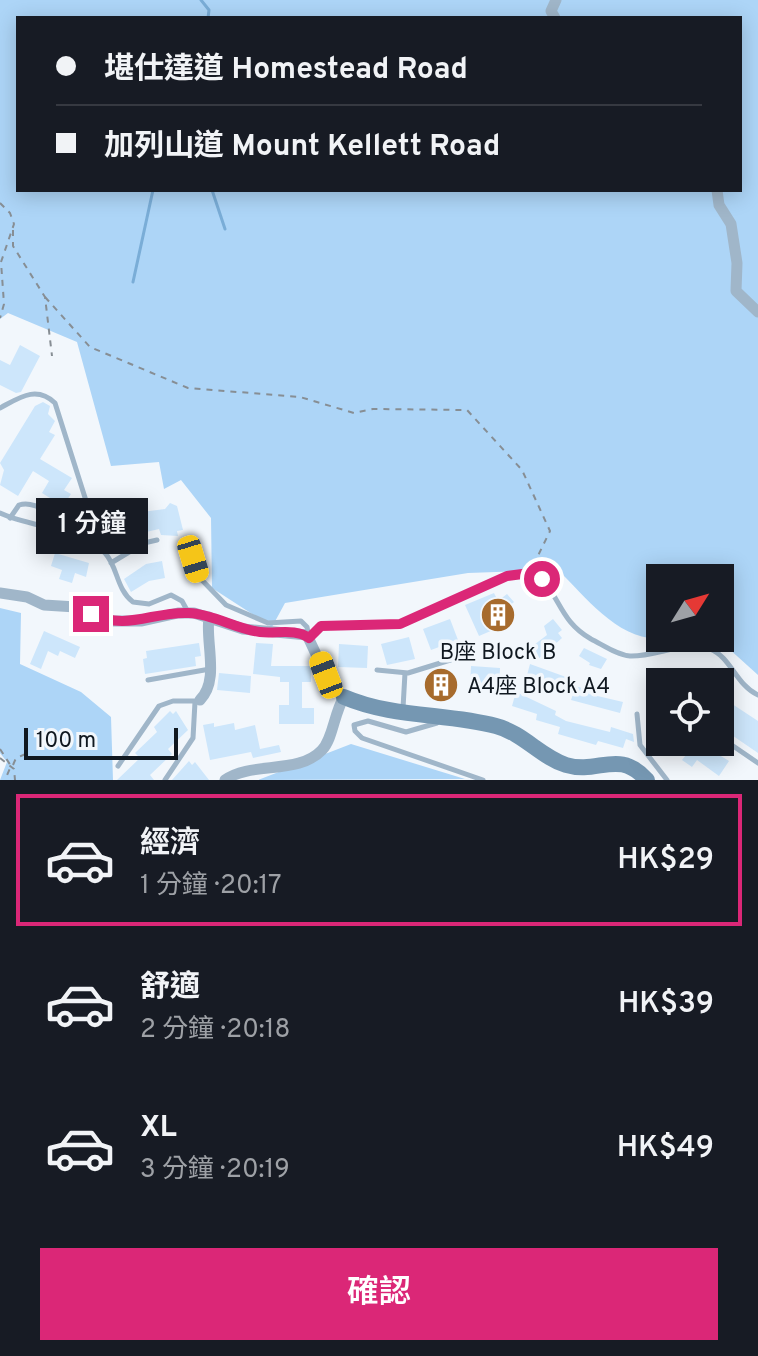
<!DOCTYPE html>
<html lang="zh-TW">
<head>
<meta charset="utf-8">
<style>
  body { margin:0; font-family:Overpass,"Noto Sans TC",sans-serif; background:#20242c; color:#f1f3f6; height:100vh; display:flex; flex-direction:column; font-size:30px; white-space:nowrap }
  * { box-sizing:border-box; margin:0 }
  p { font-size:26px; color:#9ea1a6 }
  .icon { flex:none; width:44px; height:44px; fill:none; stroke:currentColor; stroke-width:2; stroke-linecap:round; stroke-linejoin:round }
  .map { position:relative; height:780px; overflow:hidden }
  .details { display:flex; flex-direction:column; background:#171b24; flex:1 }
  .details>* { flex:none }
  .guide { position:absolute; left:16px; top:16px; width:726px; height:176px; border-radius:0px; box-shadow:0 4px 20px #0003; display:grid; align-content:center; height:176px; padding:0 40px; background:#171b24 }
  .needle { width:52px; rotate:53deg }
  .fabs { position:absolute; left:646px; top:564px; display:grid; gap:16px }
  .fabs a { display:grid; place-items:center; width:88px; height:88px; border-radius:0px; background:#171b24; box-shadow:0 4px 20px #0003; font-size:40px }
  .scale { position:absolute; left:24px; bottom:20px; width:154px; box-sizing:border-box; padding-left:8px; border:4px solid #101820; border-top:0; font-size:22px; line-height:28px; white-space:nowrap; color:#101820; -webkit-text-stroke:6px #f2f7fc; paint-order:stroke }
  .end { position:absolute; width:36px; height:36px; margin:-18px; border:10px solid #db2777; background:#fff; box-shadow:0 0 0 4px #fff }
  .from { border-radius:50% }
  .bubble { position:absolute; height:56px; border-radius:0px; background:#171b24; box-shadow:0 4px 20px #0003; font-size:26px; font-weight:600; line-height:56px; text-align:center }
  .car { position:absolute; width:24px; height:48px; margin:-24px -12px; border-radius:10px; box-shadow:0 0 6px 2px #0007; background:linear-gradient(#f5c518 24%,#345 0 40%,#f5c518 0 76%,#345 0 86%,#f5c518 0) }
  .guide b { display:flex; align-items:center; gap:28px; height:76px; font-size:30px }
  .guide b+b { border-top:2px solid #363941 }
  .guide i { width:20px; height:20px; background:#f1f3f6 }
  ul { padding:14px 0 0; list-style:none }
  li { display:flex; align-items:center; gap:24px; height:132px; margin:0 16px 12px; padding:0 24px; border:4px solid transparent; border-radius:0px }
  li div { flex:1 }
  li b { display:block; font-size:30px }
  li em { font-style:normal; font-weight:600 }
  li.selected { border-color:#db2777 }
  li>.icon { width:72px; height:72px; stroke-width:1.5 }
  .button { display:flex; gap:16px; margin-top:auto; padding:16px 40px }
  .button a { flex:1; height:92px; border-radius:0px; background:#db2777; color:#fff; font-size:32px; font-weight:600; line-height:92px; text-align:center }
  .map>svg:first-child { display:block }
  .green { fill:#add5f7; fill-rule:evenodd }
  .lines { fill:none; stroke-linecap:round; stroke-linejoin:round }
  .stream { stroke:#7aadd7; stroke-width:3 }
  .building { fill:#cde6fb }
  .path { stroke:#878e94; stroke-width:2; stroke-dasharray:6 6; stroke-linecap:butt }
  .lane { stroke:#a0b6c9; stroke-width:5 }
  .street { stroke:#a0b6c9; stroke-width:11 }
  .secondary { stroke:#7597b2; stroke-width:16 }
  .route { stroke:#db2777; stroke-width:10 }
  .labels { text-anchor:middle; stroke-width:7; stroke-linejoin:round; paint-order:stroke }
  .poi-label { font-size:22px; fill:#101820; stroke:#f2f7fc }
</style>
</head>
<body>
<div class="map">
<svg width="758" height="780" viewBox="0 0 758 780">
  <rect width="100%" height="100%" fill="#f2f7fc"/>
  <!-- green -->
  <path class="green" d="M0,0H758V675L717,638H720V578H660V638H663C620,643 586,597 558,570L468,573L285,603L272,627L212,588L211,518L181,480L164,489L159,462L111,466L77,342L8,313L0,319ZM18,18H740V190H18Z
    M0,608L21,613L20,664L81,692L111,717L113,780H0L7,762L0,753Z
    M351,744L465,779L258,780Z"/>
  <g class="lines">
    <!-- stream -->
    <path class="stream" d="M201,0L209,10L208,18
      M212,190L225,229
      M133,282L153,190"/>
  </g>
  <!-- building -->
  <path class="building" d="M20,345L40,356L21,392L16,393L0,385V360L10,365Z
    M43,402L50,406L48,414L55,421L49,432L55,435L40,459L72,478L64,490L71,494L63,506L42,493L49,481L33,471L18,496L0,485L4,470L0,463L35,406Z
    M170,503L177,506L183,530L177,531L178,536L161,535L159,529L142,533L118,549L116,546L110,550L100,536L134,513L165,509Z
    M55,553L89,563L86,577L75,573L72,583L59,579L62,570L51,566Z
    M162,561L165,578L149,581L131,592L124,579L146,564Z
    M494,593L498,601L507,594L514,602L502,612L507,624L479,636L465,605Z
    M450,619L458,640L431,650L423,629Z
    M553,619L562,630L558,633L562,638L536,661L530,648L547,635L544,626Z
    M44,631L80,647L75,658L60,651L58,656L48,651L41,669L30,664Z
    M409,637L415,659L387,665L381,644Z
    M199,643L201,656L195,657L196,666L145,674L143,659L147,658L146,651Z
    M256,643L273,644L271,666H311V682H302V708H314V724H279V705H289V682H280V677L253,674Z
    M339,644L368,646L367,668L338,667Z
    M584,648L607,659L601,669L589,665L590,663L579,656Z
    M530,664L566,677L567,684L590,690L589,694L623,702L620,713L571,700L573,694L526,679Z
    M471,666L500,668L499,690L470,689Z
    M452,671L458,692L430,700L424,679Z
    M219,673L251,676L250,693L217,690Z
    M516,692L556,711L555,715L566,721L610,732L611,727L633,734L634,742L626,739L623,748L598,741L596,745L558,734L560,727L536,720L537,714L512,706Z
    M720,696L758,721V753L720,727Z
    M170,711L173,714L176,711L188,730L168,749L172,754L150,775L154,780H117L140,758L135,753L157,732L154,727Z
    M214,723V727L234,723L235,730L255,725L260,749L279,745L281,752L253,758L251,752L210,760L203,725Z
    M667,742H683L698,753L703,745L729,761L719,776L697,760L692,767L682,760L686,755Z
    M189,761L192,765L195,762L209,780H172Z"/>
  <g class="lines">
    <!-- path -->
    <path class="path" d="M0,203L10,213L14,224L1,262L4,304L0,318
      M13,230V246L45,297L52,356
      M45,297L90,347L188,388L300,397L354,413L373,409L467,410L522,470L550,531L533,566
      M0,749L11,766L5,780
      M0,758L14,769L15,780
      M13,765L16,758L28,753"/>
    <!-- lane -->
    <path class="lane" d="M0,408C19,398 36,385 55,403L88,507L86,517C64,537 43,497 19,505L10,518
      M0,513C30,527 82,529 105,553C118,567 116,589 133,602L149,604L171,595L182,601L188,612
      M187,541L198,576L226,605L268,623L301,621L307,627L309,638L321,626L400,624L507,576L530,573C560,586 555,619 591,639C603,645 617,655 630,656C656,657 684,640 710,649C731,657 736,685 758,695
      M111,563L144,543L157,540
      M377,670L408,673L460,657
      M148,680L210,669
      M403,708L405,673
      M637,714L640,745L667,780
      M437,723L406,732L368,721L354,725L355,731L362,738L483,780
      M720,737L758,763
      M118,766L159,706L173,701H199
      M165,780L193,738L195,702"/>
    <!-- street -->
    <path class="street" d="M555,18L551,11L556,0
      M717,190L719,205L731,224L737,263L736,291L758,312
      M0,593L27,597L44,605L76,607L111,621H142L178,613H194L243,629L307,635L330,684L344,697C334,713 333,739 322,750C299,775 251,761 225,780
      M200,700C220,680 205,642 209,617"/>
    <!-- secondary -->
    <path class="secondary" d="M344,697C393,718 446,713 496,726C523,733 541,757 566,765C599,775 618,748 647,780"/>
  </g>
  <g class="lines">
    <!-- route -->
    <path class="route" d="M91,614C128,631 153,611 189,613C213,614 236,629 260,632C276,634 296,628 309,638L321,626L400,624L507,576L530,573L542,579"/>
  </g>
  <!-- icons -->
  <defs>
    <g id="building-disc" transform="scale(1.8)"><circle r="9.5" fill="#a76b2d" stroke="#f2f7fc"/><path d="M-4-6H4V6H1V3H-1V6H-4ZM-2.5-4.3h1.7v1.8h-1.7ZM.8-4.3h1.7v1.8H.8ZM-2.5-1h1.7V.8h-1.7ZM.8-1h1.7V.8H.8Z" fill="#fff"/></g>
  </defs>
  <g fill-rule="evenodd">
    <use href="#building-disc" x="498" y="615"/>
    <use href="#building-disc" x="441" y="685"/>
  </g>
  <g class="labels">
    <!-- poi labels -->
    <g class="poi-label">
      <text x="498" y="659">B座 Block B</text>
      <text x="467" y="693" text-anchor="start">A4座 Block A4</text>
    </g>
  </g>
</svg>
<div class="fabs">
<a><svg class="needle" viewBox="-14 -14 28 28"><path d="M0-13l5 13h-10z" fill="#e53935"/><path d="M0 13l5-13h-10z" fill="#9ea1a6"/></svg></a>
<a><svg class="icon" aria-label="locate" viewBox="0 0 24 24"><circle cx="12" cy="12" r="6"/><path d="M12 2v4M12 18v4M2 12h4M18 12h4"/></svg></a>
</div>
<div class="scale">100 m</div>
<i class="end from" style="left:542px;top:579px"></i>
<i class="end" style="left:91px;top:614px"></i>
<div class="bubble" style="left:36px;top:498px;width:112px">1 分鐘</div>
<i class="car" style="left:193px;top:559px;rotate:163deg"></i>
<i class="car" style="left:326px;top:675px;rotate:339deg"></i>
<div class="guide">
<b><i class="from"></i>堪仕達道 Homestead Road</b>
<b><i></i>加列山道 Mount Kellett Road</b>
</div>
</div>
<section class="details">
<ul>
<li class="selected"><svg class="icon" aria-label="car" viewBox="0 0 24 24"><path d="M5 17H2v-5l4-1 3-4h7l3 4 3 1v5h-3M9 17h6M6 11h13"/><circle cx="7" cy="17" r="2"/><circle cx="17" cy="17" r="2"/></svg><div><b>經濟</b><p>1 分鐘 · 20:17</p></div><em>HK$29</em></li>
<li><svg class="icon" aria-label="car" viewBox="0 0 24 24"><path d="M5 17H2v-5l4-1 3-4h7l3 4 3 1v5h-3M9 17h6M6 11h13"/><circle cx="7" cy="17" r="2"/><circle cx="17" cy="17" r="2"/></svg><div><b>舒適</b><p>2 分鐘 · 20:18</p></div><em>HK$39</em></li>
<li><svg class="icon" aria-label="car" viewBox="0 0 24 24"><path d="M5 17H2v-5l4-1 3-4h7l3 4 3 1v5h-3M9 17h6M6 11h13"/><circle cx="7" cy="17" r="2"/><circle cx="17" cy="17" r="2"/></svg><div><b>XL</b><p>3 分鐘 · 20:19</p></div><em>HK$49</em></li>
</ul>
<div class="button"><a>確認</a></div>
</section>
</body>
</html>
